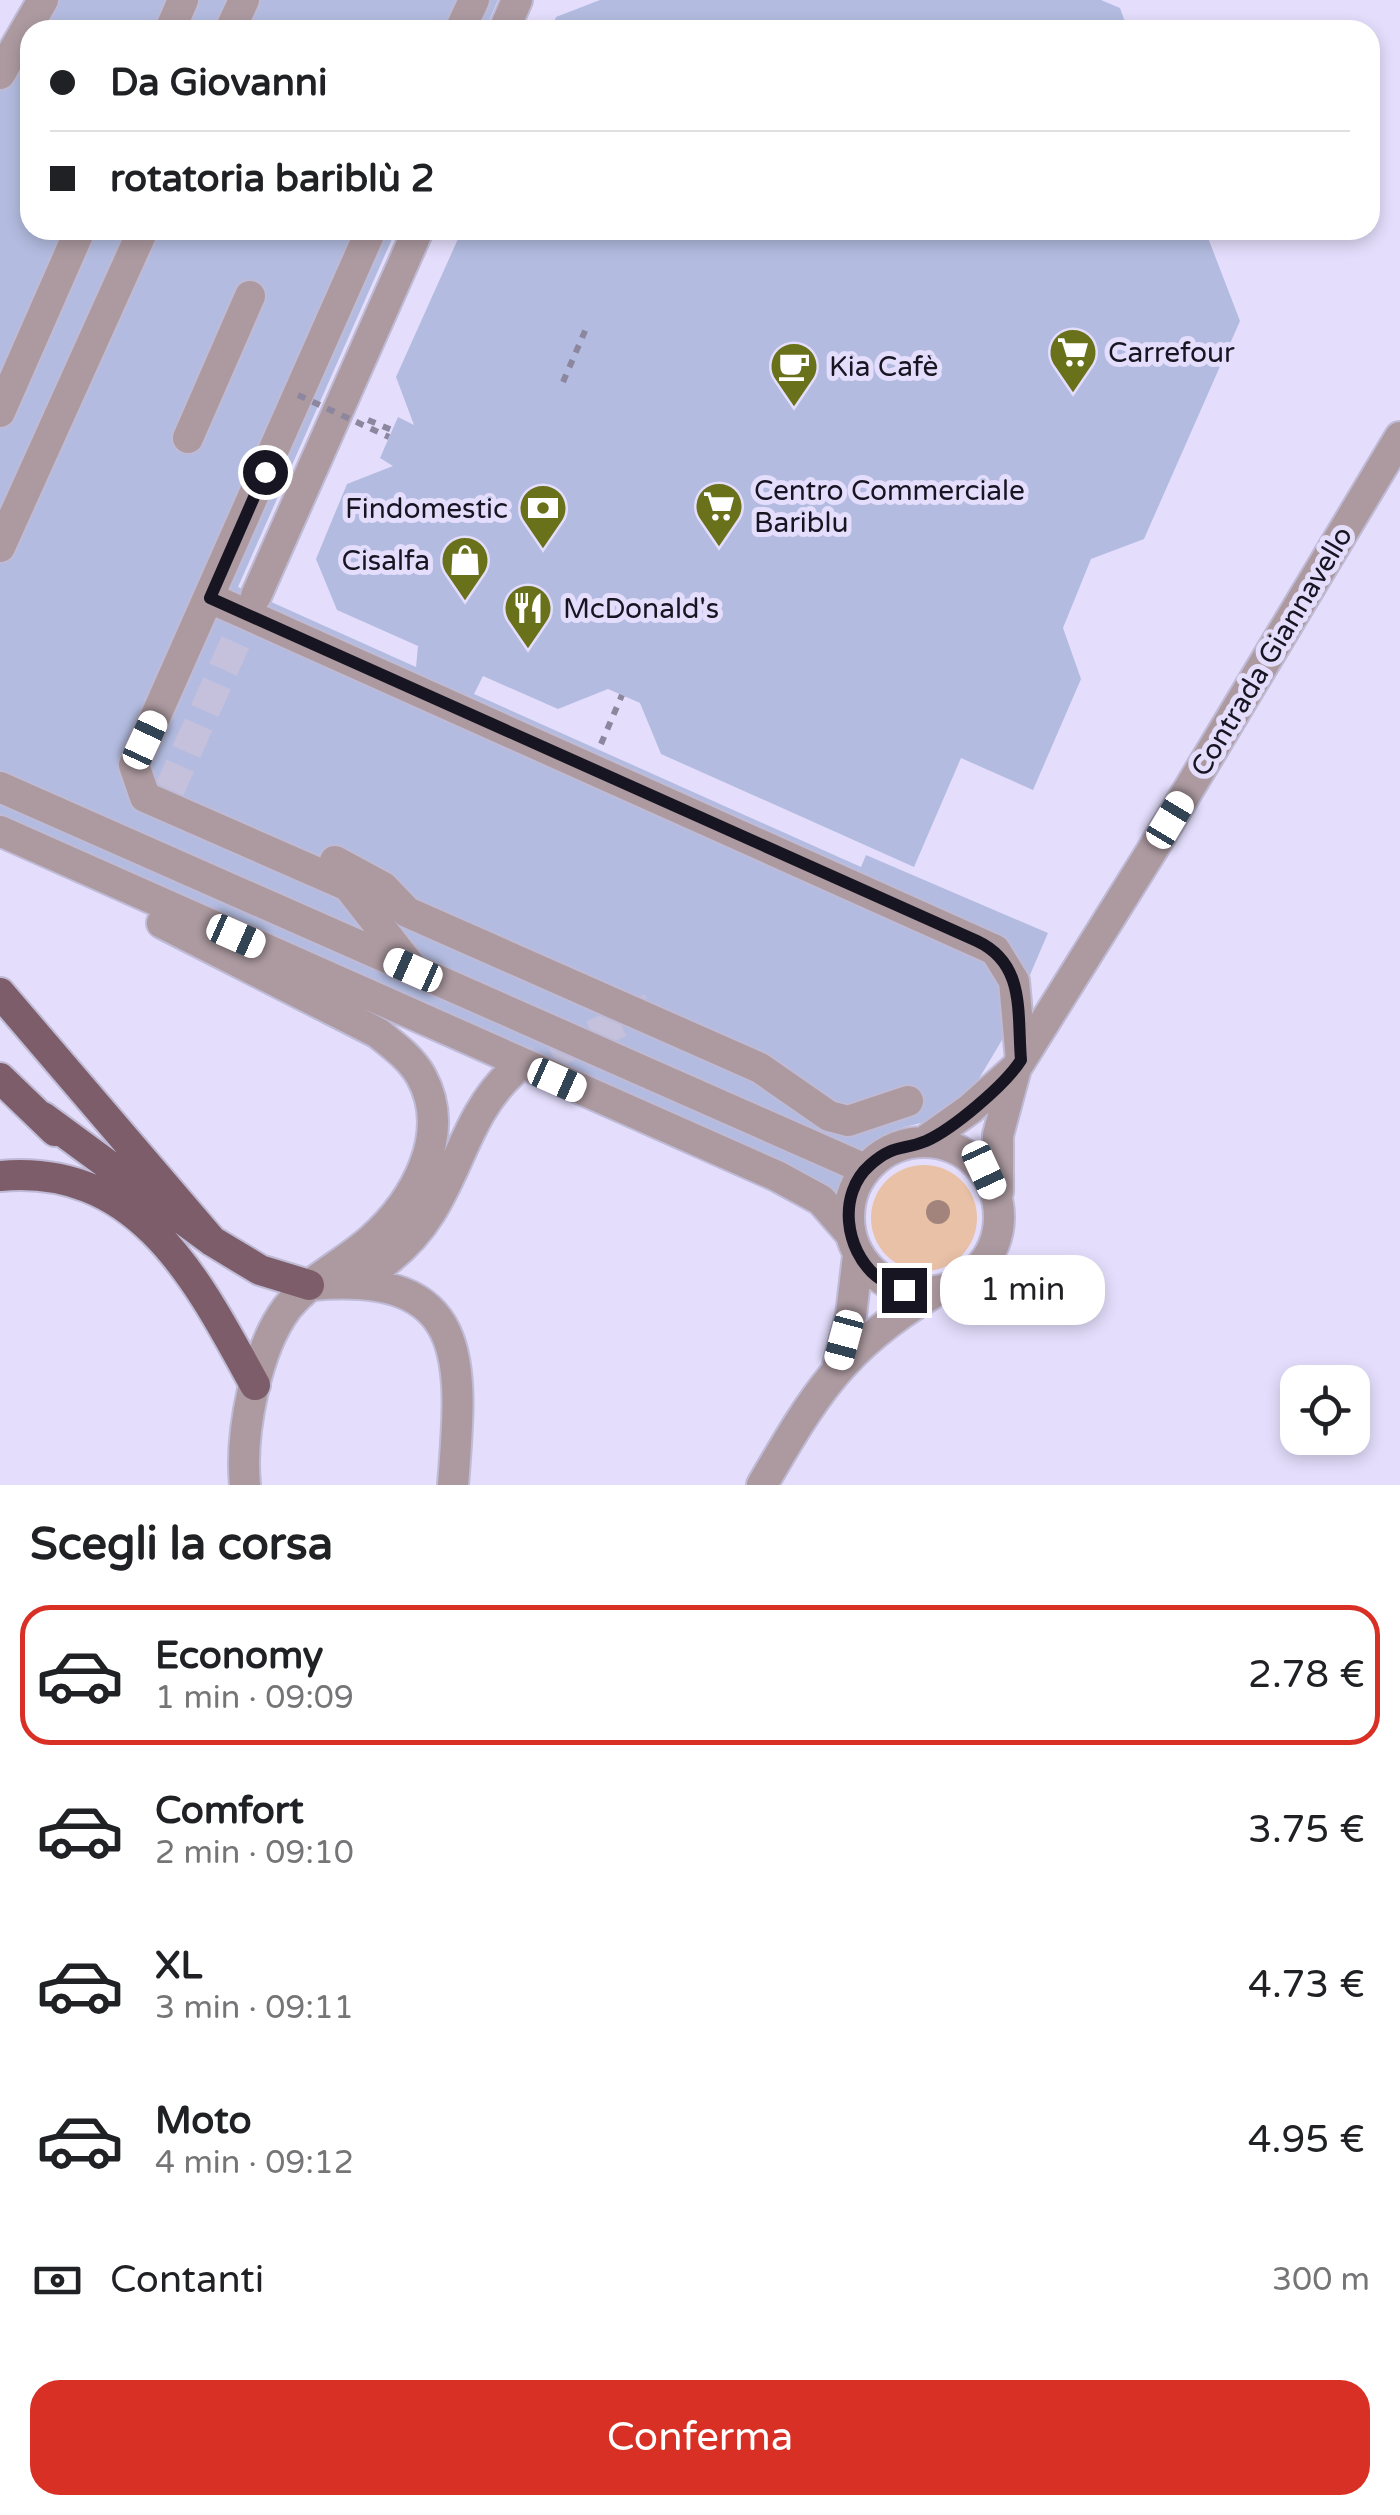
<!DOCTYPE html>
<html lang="it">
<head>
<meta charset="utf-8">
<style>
  body { margin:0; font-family:"Varela Round",sans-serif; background:#f2f2f2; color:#202124; height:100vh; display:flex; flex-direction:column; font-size:38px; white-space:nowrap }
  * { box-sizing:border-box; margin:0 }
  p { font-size:32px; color:#757577 }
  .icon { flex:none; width:55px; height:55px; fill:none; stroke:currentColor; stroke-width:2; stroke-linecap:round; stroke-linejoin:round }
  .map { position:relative; height:1485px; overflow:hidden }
  .details { display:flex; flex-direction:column; background:#fff; flex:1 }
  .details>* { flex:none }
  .hud { position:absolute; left:20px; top:20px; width:1360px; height:220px; border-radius:30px; box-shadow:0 5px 15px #0003; display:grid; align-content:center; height:220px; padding:0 30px; background:#fff }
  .buttons { position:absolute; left:1280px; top:1365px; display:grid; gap:20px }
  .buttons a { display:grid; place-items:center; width:90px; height:90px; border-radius:20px; background:#fff; box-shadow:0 5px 15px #0003; font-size:50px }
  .end { position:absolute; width:45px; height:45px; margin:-22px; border:12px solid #181522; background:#fff; box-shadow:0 0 0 5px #fff }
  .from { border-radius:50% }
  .bubble { position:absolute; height:70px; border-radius:30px; background:#fff; box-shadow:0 5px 15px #0003; font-size:32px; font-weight:600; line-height:70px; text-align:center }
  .car { position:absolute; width:30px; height:60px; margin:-30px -15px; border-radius:12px; box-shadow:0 0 8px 2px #0007; background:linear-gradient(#fff 24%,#345 0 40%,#fff 0 76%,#345 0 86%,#fff 0) }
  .hud b { display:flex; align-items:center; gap:35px; height:95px; font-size:38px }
  .hud b+b { border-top:2px solid #e0e0e0 }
  .hud i { width:25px; height:25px; background:#202124 }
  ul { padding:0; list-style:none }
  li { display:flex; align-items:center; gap:30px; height:140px; margin:0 20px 15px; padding:0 10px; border:5px solid transparent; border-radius:30px }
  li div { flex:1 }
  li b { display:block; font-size:38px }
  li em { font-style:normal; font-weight:600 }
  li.on { border-color:#d93025 }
  li>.icon { width:90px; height:90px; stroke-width:1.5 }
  h2 { padding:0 30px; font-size:45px; line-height:120px }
  .pay { display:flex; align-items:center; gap:25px; height:110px; padding:0 30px; font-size:38px }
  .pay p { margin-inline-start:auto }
  .button { display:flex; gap:20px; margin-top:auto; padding:20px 30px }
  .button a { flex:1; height:115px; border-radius:30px; background:#d93025; color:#fff; font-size:40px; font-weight:600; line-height:115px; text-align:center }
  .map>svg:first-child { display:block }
  .green { fill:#e9c1a7 }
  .building { fill:#b3bce0 }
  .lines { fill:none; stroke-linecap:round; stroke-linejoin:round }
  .minor-tunnel { stroke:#c5c0db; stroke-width:30; stroke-dasharray:30 15; stroke-linecap:butt }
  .minor-casing { stroke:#bfbad5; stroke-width:34 }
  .major-casing { stroke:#bfbad5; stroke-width:34 }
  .path { stroke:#8c879e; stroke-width:6; stroke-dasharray:8 8; stroke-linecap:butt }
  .minor { stroke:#ac9aa0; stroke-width:30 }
  .major { stroke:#7d5d69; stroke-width:30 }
  .path-bridge { stroke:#8c879e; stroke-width:6; stroke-dasharray:8 8; stroke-linecap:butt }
  .tree { fill:#a3847c }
  .route { stroke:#181522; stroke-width:12 }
  .labels { text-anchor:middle; stroke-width:10; stroke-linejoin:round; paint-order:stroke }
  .poi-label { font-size:28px; fill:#181522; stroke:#e4defc; text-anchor:start }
  .street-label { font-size:28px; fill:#181522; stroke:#e4defc }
</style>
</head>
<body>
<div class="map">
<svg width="1400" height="1485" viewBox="0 0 1400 1485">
  <rect width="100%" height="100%" fill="#e4defc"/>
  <!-- green -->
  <path class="green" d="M871 1218a53 53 0 1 1 106 0a53 53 0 1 1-106 0Z"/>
  <!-- building -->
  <path class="building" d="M33,0H498L485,30H30V230H396L238,587L416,667L418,646L337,610L316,559L347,484L393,466L380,458L398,417L414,425L396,377L462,230H1205L1240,321L1144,539L1091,559L1063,628L1081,679L1033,790L961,758L914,867L661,754L640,703L608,689L558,709L483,676L474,694L861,867L866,855L1048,933L1002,1040L974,1087L930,1121L904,1127L858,1153L823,1223L810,1209L790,1197L0,847V55Z
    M600,0H1101L1120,8L1128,30H551L556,17Z"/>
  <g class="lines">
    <!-- minor-tunnel -->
    <path class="minor-tunnel" d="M168,793L256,596
      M511,1073L651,1008"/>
    <!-- minor casing -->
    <g class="minor-casing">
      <path id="minor" d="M170,30L183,0
        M230,30L244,0
        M460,30L474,0
        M504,30L517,0
        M0,74L43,0
        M371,230L134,765L145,797L348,886L413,969
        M0,412L80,230
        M188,438L250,296
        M0,547L143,230
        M256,596L418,230
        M210,598L995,950L1014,981L1021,1060
        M0,787L865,1169
        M0,831L777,1176L821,1200L849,1232
        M335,861L383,887L407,912L760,1068L829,1116L848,1121L908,1101
        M162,923L378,1033C394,1046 411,1058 421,1076C453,1134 415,1201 371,1240C344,1264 310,1279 287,1308C256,1349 240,1433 245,1485
        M925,1141L970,1109L1016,1068L1151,852L1400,437
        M849 1217a75 75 0 1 1 150 0a75 75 0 1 1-150 0Z
        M998,1192V1135L1016,1068
        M357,1281C386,1264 412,1242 430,1213C460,1166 469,1112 511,1073
        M312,1285C471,1271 463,1360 453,1485
        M838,1365L851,1315L858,1256
        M762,1485C815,1394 841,1349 933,1293"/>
    </g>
    <!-- major casing -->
    <g class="major-casing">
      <path id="major" d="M0,993L212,1241
        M0,1078L55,1131
        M43,1117L212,1241L260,1270L309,1285
        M0,1176C140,1163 198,1281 255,1385"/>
    </g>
    <!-- path -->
    <path class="path" d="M563,382L588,324
      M368,420L392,430
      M601,744L622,695"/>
    <!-- minor -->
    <use href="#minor" class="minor"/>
    <!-- major -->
    <use href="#major" class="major"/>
    <!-- path-bridge -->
    <path class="path-bridge" d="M298,395L389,437"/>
  </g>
  <!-- trees -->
  <circle class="tree" cx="938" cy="1212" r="12"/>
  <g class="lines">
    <!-- route -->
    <path class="route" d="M265,472L210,598L977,941C1026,964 1017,1013 1021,1060C1005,1085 953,1129 926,1141C902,1151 893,1144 870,1165C837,1194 845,1250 876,1276C884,1283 895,1286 904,1290"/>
  </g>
  <!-- icons -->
  <defs>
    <g id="supermarket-pin" transform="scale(2.5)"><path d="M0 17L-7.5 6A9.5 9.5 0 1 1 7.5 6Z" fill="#69721a" stroke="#e4defc"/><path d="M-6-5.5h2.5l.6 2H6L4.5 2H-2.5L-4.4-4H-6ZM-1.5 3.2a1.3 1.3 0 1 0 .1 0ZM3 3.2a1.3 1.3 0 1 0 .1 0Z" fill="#fff"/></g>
    <g id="cafe-pin" transform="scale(2.5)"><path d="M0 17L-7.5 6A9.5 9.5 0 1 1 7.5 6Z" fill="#69721a" stroke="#e4defc"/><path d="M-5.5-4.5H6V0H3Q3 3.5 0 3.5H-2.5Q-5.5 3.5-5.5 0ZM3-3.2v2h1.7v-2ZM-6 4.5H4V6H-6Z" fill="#fff"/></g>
    <g id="bank-pin" transform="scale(2.5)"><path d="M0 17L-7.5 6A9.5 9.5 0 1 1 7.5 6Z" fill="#69721a" stroke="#e4defc"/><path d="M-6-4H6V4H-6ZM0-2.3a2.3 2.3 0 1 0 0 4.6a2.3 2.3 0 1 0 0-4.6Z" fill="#fff"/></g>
    <g id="shop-pin" transform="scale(2.5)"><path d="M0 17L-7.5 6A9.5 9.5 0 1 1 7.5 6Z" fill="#69721a" stroke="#e4defc"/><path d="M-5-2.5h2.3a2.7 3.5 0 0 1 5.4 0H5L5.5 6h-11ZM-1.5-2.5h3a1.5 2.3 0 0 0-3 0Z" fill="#fff"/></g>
    <g id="restaurant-pin" transform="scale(2.5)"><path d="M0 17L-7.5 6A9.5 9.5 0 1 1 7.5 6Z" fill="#69721a" stroke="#e4defc"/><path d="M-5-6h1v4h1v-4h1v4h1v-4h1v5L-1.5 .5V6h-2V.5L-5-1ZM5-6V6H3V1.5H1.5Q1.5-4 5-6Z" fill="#fff"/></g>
  </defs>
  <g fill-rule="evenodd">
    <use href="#supermarket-pin" x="1073" y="352"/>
    <use href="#cafe-pin" x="794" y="366"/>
    <use href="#supermarket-pin" x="719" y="506"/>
    <use href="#bank-pin" x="543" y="508"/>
    <use href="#shop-pin" x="465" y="560"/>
    <use href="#restaurant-pin" x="528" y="608"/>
  </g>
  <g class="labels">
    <!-- poi labels -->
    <g class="poi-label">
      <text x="1108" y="362">Carrefour</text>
      <text x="829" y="376">Kia Cafè</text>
      <text x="754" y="500">Centro Commerciale<tspan x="754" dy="32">Bariblu</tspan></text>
      <text x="508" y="518" text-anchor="end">Findomestic</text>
      <text x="430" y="570" text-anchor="end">Cisalfa</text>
      <text x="563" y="618">McDonald's</text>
    </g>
    <!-- street labels -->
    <g class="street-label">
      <text transform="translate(1271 651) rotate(-59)" y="10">Contrada Giannavello</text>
    </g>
  </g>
</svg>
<div class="buttons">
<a><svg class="icon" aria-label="locate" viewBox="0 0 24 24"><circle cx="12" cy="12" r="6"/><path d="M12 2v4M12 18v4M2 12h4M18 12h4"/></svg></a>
</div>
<i class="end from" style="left:265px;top:472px"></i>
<i class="end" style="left:904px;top:1290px"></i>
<div class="bubble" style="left:940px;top:1255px;width:165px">1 min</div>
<i class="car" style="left:145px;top:740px;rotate:25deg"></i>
<i class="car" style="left:1170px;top:820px;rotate:31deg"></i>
<i class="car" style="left:236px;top:936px;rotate:114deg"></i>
<i class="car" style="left:413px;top:970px;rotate:294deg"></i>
<i class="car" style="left:557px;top:1080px;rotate:114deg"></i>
<i class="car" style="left:984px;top:1170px;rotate:155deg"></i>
<i class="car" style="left:844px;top:1340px;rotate:195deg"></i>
<div class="hud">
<b><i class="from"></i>Da Giovanni</b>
<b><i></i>rotatoria bariblù 2</b>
</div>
</div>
<section class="details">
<h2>Scegli la corsa</h2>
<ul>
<li class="on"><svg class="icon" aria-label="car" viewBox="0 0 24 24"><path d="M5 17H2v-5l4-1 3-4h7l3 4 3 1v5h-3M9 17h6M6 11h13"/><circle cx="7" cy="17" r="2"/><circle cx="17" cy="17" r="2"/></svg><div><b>Economy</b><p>1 min · 09:09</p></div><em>2.78 €</em></li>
<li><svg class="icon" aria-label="car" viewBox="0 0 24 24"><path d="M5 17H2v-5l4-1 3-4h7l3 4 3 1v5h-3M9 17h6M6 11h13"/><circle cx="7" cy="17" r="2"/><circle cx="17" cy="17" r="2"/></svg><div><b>Comfort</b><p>2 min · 09:10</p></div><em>3.75 €</em></li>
<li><svg class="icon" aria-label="car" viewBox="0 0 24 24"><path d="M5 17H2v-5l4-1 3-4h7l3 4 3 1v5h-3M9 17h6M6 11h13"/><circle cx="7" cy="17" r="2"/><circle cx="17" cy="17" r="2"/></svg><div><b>XL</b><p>3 min · 09:11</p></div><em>4.73 €</em></li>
<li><svg class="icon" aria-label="car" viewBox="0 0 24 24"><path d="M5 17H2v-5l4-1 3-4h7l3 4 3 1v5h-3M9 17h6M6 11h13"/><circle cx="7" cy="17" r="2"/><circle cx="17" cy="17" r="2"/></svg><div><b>Moto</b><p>4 min · 09:12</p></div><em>4.95 €</em></li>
</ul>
<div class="pay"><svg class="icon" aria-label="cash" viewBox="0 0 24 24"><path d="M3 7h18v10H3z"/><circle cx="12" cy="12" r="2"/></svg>Contanti<p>300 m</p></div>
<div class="button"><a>Conferma</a></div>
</section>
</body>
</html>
